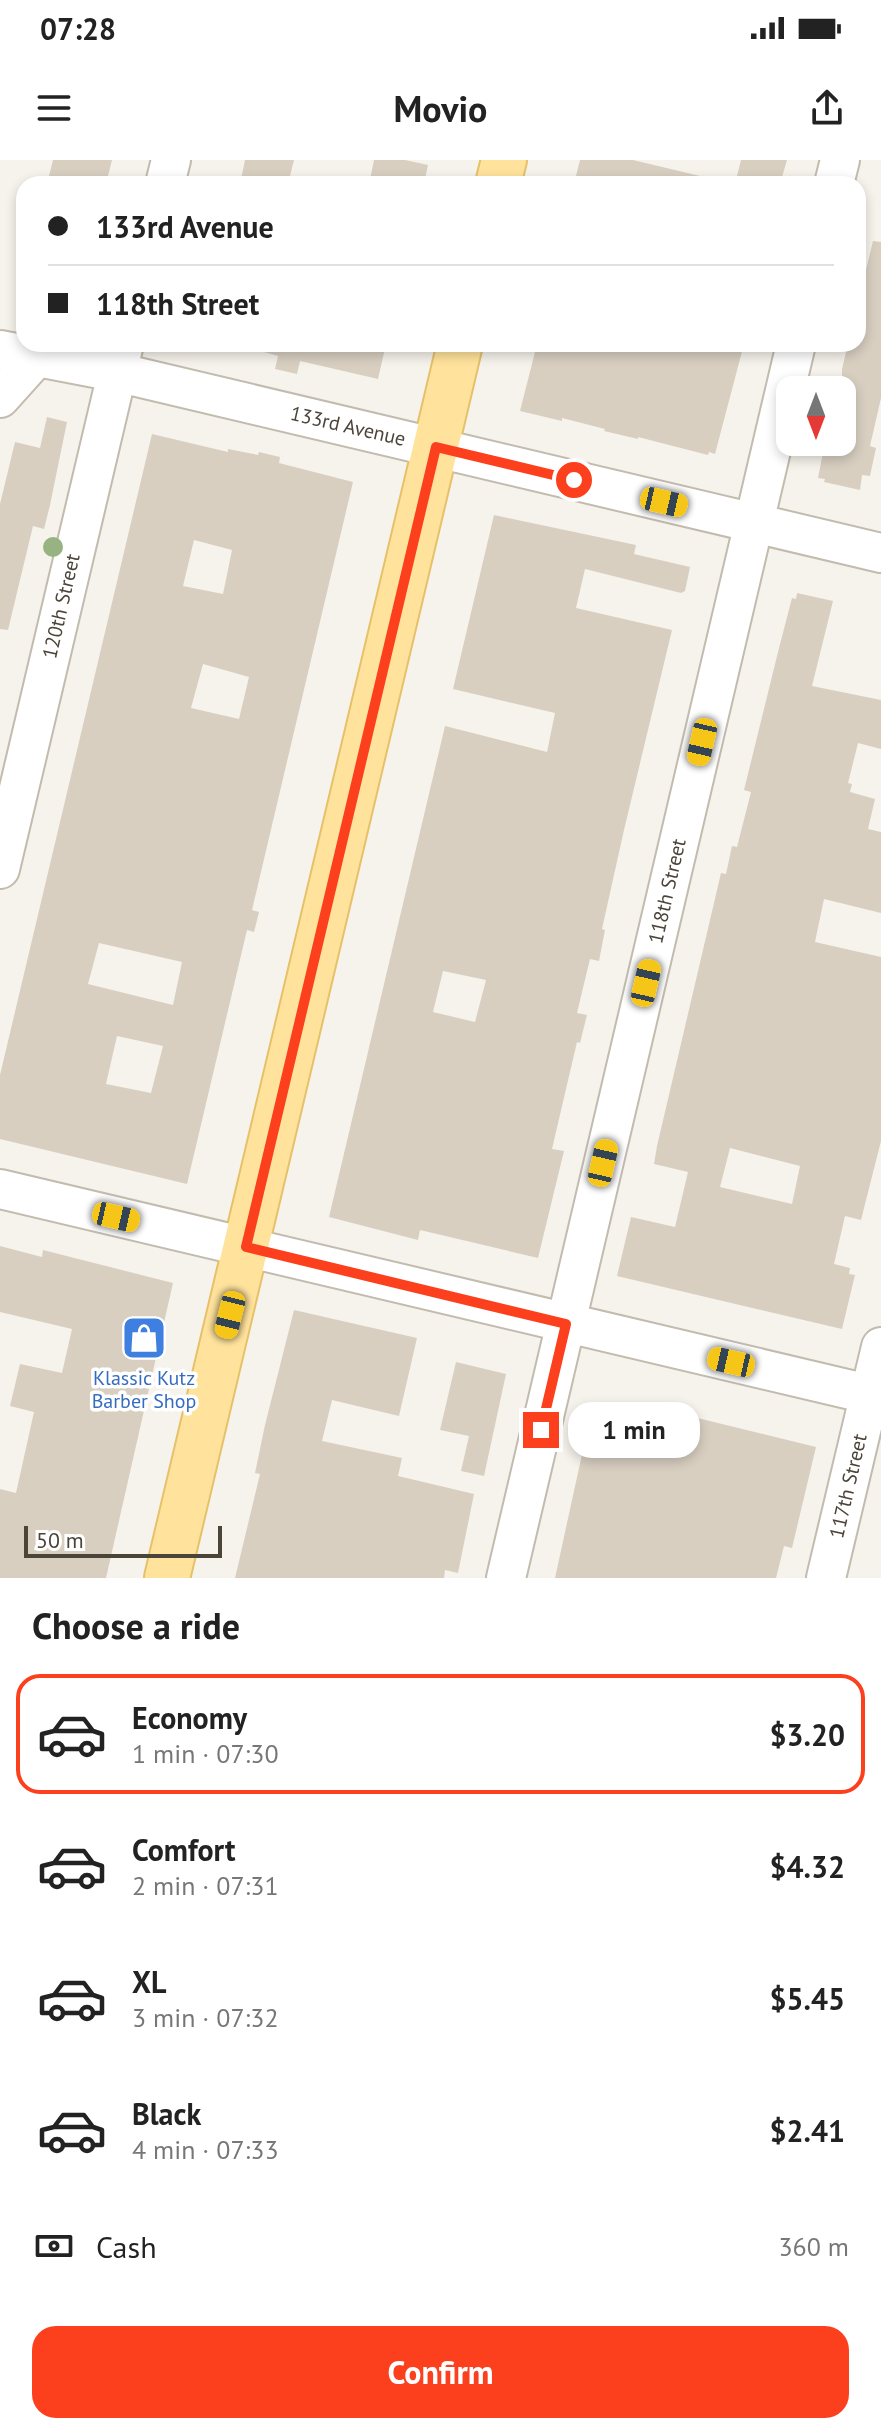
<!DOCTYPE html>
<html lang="en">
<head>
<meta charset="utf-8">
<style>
  body { margin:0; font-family:"PT Sans",sans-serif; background:#f6f6f6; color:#222; height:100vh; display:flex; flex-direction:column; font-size:30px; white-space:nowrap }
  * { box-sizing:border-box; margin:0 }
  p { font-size:26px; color:#767676 }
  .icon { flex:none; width:44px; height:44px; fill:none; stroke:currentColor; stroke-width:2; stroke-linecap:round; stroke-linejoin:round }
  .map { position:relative; height:1418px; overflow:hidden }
  .drawer { display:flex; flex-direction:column; background:#fff; flex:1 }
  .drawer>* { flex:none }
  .banner { position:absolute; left:16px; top:16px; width:850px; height:176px; border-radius:24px; box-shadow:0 4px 12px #0003; display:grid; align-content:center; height:176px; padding:0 32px; background:#fff }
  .needle { width:52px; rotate:180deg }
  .buttons { position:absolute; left:776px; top:216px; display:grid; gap:16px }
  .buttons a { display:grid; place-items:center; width:80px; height:80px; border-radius:16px; background:#fff; box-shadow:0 4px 12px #0003; font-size:40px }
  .scale { position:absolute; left:24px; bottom:20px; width:198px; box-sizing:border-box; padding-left:8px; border:4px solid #4b4439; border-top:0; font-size:22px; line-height:28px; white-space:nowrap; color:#4b4439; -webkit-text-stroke:6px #fff; paint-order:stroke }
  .end { position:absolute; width:36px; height:36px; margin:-18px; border:10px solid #fc3f1d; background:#fff; box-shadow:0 0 0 4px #fff }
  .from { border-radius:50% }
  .bubble { position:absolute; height:56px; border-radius:24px; background:#fff; box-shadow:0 4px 12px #0003; font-size:26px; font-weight:700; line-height:56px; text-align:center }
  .car { position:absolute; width:24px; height:48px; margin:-24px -12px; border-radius:10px; box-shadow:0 0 6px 2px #0007; background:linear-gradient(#f5c518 24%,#345 0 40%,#f5c518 0 76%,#345 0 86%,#f5c518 0) }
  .banner b { display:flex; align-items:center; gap:28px; height:76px; font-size:30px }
  .banner b+b { border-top:2px solid #e0e0e0 }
  .banner i { width:20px; height:20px; background:#222 }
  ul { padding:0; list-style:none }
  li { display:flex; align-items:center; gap:24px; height:120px; margin:0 16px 12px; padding:0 16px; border:4px solid transparent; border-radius:24px }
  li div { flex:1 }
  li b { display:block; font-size:30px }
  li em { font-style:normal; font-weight:700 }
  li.active { border-color:#fc3f1d }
  li>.icon { width:72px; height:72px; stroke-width:1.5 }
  h2 { padding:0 32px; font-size:36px; line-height:96px }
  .pay { display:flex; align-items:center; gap:20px; height:88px; padding:0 32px; font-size:30px }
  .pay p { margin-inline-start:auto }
  .cta { display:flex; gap:16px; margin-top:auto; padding:16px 32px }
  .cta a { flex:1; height:92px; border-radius:24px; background:#fc3f1d; color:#fff; font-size:32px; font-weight:700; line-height:92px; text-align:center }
  .status { display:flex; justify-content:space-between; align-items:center; height:56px; padding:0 40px; background:#fff; direction:ltr }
  .status svg { height:22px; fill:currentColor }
  header { display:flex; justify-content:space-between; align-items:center; height:104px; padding:0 32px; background:#fff; font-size:36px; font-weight:700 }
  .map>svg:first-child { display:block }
  .building { fill:#d8cfc1; fill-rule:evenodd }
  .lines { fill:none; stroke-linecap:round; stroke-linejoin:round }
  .minor-casing { stroke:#c2bbae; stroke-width:42 }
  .major-casing { stroke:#e6c16a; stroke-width:48 }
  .minor { stroke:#fff; stroke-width:38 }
  .major { stroke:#ffe39c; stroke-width:44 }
  .tree { fill:#97b381 }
  .route { stroke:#fc3f1d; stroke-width:10 }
  .labels { text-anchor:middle; stroke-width:7; stroke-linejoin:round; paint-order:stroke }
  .street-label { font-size:20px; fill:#4b4439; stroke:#fff }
  .shop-label { font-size:20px; fill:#366cbe; stroke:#fff }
</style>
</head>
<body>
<div class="status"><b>07:28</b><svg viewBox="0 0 49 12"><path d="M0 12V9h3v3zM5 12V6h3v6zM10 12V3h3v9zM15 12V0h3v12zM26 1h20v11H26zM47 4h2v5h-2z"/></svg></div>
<header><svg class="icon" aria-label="menu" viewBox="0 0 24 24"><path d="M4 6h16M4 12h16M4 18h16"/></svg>Movio<svg class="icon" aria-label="share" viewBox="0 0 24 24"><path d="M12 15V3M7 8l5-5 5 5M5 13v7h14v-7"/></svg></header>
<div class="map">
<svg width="881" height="1418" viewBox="0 0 881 1418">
  <rect width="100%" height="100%" fill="#f6f3ec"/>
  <!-- building -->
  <path class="building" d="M53,0H112L106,24H47Z
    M245,0H294L288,24H240Z
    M374,0H405L428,5L424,24H369Z
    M580,0H633L700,16L699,24H574Z
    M741,0H787L780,24H735Z
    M873,81L881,82V238L870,286L876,288L870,316L862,315L860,330L824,322L825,319L818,318L825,282H842V209L848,184H858V143Z
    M265,184H386L378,219L300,201L297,214L275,209L278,196L264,192Z
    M537,184H613L642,191L644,184H744L715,294L709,292L708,295L638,277V279L604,271L605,269L562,258V261L520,251Z
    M47,257L67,262L50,345L44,369L33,366L8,470L0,469V344L15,282L40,288Z
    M152,274L228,292V289L258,295L259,292L280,297L279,303L353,322L252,750L259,752L254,772L247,770L187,1024L0,979V915ZM194,380L232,390L223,434L183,426ZM203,504L249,517L239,559L191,548ZM99,783L182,802L173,845L88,824ZM117,876L163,886L151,933L106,924Z
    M494,355L636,385L634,394L690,407L685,431L681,433L585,409L576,448L672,470L624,670L602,769L605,770L599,801L590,799L577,853L587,855L580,883L577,882L552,989L564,991L538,1098L420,1070L418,1080L329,1057L445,566L547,592L555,553L453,529ZM443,811L486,820L475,862L433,852Z
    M797,433L833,441L812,526L881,540V589L858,583L848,623L852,624L850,632L875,639L868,669L881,672V753L824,739L815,782L881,797V981L861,1060L845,1056L834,1104L850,1108L849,1114L855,1115L842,1169L617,1116L631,1057L675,1067L688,1012L654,1004L657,986L721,713L726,714L732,686L737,687L751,632L744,630L779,488L792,438L796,439ZM730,988L800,1006L792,1044L720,1027Z
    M0,1086L42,1097L43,1090L173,1123L106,1418H0V1329L16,1333L34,1252L10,1246L20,1204L62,1213L72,1169L0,1152Z
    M294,1150L417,1178L399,1256L332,1240L322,1281L402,1298L398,1316L474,1334L458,1413L445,1410L444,1418H235L260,1314L255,1313L265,1265Z
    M456,1202L506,1214L484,1316L461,1311L469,1276L440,1270Z
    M607,1243L656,1255L657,1249L685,1255L816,1287L792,1388L784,1386L776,1418H555L593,1244L606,1247Z"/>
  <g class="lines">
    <!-- minor casing -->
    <g class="minor-casing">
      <path id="minor" d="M165,24L171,0
        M834,24L840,0
        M0,190L116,212L881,393
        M0,238L36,198
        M0,709L124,184
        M0,1029L881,1237
        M506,1418L796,184
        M826,1418L881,1187"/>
    </g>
    <!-- major casing -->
    <g class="major-casing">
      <path id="major" d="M498,24L504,0
        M167,1418L460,184"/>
    </g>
    <!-- minor -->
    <use href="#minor" class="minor"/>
    <!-- major -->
    <use href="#major" class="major"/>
  </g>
  <!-- trees -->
  <circle class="tree" cx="53" cy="387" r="10"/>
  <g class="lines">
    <!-- route -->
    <path class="route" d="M541,1270L566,1164L246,1087L436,287L574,320"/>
  </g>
  <!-- icons -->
  <defs>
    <g id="shop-square" transform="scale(2.3)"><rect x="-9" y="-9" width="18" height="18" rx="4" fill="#3f7fe0" stroke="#fff"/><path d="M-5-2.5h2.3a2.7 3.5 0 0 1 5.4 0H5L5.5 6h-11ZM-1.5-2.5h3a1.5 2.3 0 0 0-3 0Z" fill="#fff"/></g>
  </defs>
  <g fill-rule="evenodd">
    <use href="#shop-square" x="144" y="1178"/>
  </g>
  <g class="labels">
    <!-- street labels -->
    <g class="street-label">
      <text transform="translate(348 266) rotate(13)" y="7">133rd Avenue</text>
      <text transform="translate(61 446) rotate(-77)" y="7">120th Street</text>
      <text transform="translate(667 731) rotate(-77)" y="7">118th Street</text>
      <text transform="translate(848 1326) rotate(-77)" y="7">117th Street</text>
    </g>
    <!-- shop labels -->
    <g class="shop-label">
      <text x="144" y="1225">Klassic Kutz<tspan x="144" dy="23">Barber Shop</tspan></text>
    </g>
  </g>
</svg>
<div class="buttons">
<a><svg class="needle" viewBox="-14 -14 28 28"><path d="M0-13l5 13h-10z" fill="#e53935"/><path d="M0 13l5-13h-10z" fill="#767676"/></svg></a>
</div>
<div class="scale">50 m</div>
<i class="end from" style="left:574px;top:320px"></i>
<i class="end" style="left:541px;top:1270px"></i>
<div class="bubble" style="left:568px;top:1242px;width:132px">1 min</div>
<i class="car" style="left:664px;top:342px;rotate:103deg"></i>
<i class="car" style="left:702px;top:582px;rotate:193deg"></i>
<i class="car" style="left:646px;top:823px;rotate:13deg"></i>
<i class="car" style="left:603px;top:1003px;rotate:13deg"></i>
<i class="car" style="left:116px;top:1057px;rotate:103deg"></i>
<i class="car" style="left:230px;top:1155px;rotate:194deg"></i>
<i class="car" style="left:731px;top:1202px;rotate:283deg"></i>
<div class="banner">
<b><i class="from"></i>133rd Avenue</b>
<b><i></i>118th Street</b>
</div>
</div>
<section class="drawer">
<h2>Choose a ride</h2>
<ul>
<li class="active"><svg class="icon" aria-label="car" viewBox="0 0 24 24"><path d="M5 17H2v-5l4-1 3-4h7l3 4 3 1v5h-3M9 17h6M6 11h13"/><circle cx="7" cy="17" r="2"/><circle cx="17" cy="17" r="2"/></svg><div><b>Economy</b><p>1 min · 07:30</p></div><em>$3.20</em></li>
<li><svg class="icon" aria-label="car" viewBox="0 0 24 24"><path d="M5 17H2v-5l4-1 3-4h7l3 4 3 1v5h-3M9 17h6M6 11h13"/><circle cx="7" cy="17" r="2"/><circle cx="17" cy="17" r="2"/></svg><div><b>Comfort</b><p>2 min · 07:31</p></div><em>$4.32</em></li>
<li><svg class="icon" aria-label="car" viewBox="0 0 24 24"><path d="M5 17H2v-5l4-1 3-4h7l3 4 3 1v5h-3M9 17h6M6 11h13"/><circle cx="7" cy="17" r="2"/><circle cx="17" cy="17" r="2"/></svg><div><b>XL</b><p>3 min · 07:32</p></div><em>$5.45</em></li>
<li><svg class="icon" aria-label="car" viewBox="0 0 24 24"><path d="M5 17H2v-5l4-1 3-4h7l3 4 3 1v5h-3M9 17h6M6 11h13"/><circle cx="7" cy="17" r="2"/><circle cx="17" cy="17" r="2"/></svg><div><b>Black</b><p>4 min · 07:33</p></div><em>$2.41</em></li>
</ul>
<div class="pay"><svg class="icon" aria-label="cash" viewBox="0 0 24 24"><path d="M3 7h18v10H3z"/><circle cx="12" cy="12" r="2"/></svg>Cash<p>360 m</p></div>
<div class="cta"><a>Confirm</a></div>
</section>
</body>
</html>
